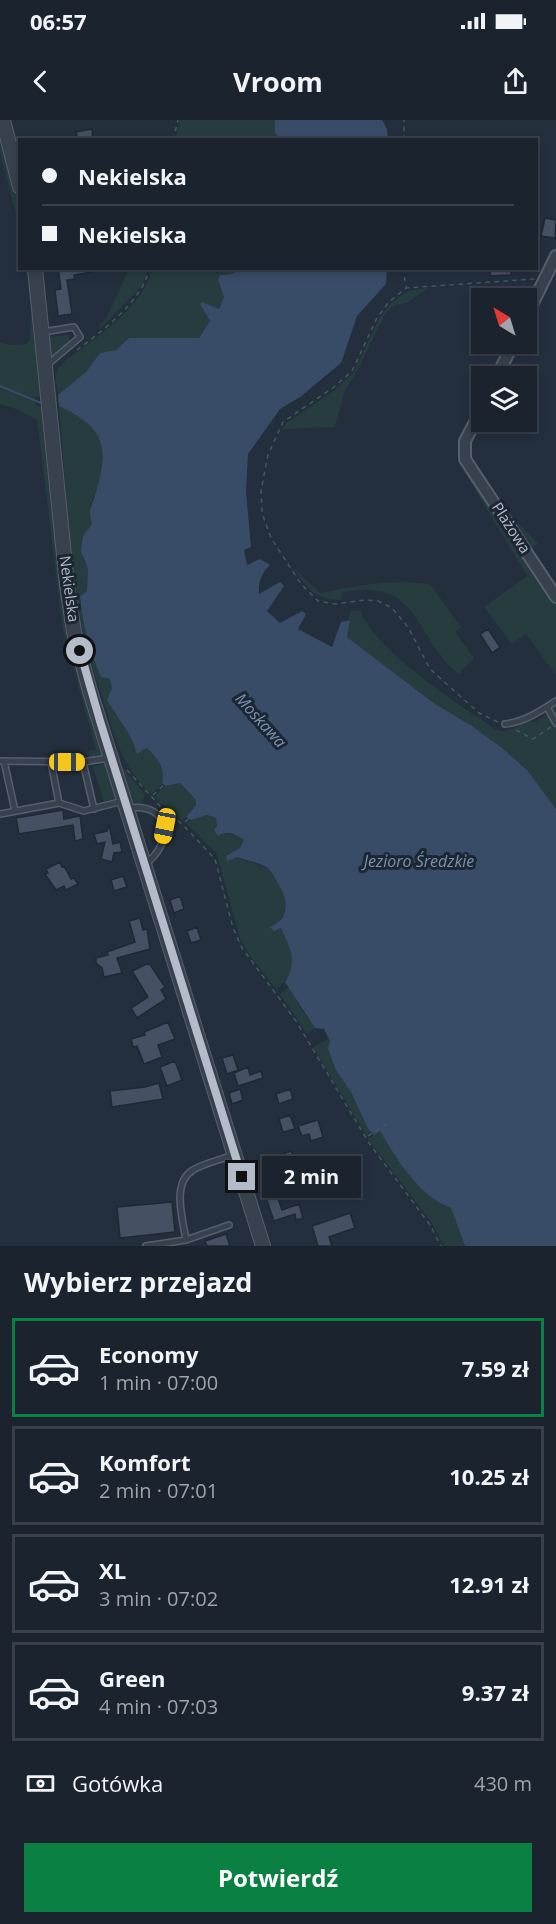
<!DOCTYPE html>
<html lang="pl">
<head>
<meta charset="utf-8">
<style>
  body { margin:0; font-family:"Open Sans",sans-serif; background:#242b36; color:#f1f3f6; height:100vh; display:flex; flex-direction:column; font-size:22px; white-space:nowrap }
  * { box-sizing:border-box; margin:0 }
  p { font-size:20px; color:#a0a4aa }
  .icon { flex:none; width:33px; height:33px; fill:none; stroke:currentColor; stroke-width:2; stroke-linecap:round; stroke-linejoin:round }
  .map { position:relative; height:1126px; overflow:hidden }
  .sheet { display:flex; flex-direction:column; background:#1b232e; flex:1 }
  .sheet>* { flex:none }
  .top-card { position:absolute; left:18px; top:18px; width:520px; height:132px; border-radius:0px; box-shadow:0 3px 9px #0003,0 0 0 2px #39404a; display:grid; align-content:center; height:132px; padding:0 24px; background:#1b232e }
  .needle { width:39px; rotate:322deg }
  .fabs { position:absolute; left:471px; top:168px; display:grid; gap:12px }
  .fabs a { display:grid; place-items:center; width:66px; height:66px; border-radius:0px; background:#1b232e; box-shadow:0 3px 9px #0003,0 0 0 2px #39404a; font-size:30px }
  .end { position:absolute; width:27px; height:27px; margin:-14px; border:8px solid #b4bcc9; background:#111; box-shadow:0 0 0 3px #111 }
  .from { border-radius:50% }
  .bubble { position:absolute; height:42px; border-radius:0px; background:#1b232e; box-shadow:0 3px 9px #0003,0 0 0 2px #39404a; font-size:20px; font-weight:700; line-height:42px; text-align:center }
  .car { position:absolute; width:18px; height:36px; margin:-18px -9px; border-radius:8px; box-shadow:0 0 4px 2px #0007; background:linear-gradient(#f5c518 24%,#345 0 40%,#f5c518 0 76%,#345 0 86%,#f5c518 0) }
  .top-card b { display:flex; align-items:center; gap:21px; height:57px; font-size:22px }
  .top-card b+b { border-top:2px solid #39404a }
  .top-card i { width:15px; height:15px; background:#f1f3f6 }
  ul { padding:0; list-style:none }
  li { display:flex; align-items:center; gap:18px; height:99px; margin:0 12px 9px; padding:0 12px; border:3px solid #39404a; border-radius:0px }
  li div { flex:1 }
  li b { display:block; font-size:22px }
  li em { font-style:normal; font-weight:700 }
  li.current { border-color:#0b8043 }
  li>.icon { width:54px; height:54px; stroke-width:1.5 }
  h2 { padding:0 24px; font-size:27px; line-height:72px }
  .pay { display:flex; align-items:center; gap:15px; height:66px; padding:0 24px; font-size:22px }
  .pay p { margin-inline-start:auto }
  .action { display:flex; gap:12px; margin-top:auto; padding:12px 24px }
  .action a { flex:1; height:69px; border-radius:0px; background:#0b8043; color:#fff; font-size:24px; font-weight:700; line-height:69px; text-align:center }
  .status { display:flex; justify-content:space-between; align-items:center; height:42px; padding:0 30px; background:#1b232e; direction:ltr }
  .status svg { height:16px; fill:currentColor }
  header { display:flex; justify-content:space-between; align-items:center; height:78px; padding:0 24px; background:#1b232e; font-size:27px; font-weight:700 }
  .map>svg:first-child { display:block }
  .green { fill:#263c3f }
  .water { fill:#394c67 }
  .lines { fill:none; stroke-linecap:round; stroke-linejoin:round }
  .stream { stroke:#394c67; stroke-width:2 }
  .building { fill:#455162; stroke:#1f2835; stroke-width:1.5 }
  .service-casing { stroke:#565f6c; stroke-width:8 }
  .minor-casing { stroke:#565f6c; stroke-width:14 }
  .tertiary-casing { stroke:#565f6c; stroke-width:16 }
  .path { stroke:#44595c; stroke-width:1.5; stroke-dasharray:4.5 4.5; stroke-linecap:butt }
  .service { stroke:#38414e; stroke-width:5 }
  .minor { stroke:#38414e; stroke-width:10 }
  .tertiary { stroke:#38414e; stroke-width:14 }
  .route { stroke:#b4bcc9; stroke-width:8 }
  .labels { text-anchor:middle; stroke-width:6; stroke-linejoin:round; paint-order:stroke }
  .street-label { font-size:15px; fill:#b4bcc9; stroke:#1d2633 }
  .water-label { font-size:16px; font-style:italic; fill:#7c92b1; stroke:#1d2633 }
</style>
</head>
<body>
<div class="status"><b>06:57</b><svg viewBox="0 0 49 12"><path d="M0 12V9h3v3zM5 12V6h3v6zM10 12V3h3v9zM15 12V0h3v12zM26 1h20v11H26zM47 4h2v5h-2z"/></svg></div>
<header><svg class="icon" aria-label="back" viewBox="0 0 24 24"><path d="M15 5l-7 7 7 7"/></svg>Vroom<svg class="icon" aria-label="share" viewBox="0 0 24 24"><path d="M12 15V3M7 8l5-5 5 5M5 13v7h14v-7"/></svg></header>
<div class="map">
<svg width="556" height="1126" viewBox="0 0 556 1126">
  <rect width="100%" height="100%" fill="#242f3e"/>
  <!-- green -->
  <path class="green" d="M180,0H275V13L281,19L175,20Z
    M0,3L19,87V107L0,32Z
    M26,149H31L43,276H35L36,285L45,288L58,413L104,634L89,638V631L96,630L63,510L37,300L19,290L0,284V222L10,225L26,224L30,219L31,192Z
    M129,149H148L142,166L100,209L98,207L107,197Z
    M152,149H241L232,154L220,155L218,160L224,177L219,189L202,182L204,191L210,201L199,218H129L116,230L100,233L86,252L58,275C58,268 54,259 57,252C60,242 72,236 80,230C105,211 146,182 152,149Z
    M428,168L407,183L395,185L386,192L358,249L345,271L335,307L282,309L285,304L335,270L353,253L379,199L390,184L408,171Z
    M69,215L70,221L48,240L46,217Z
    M59,286C101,306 109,322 98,368C96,374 91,380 90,386C90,391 92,399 92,404L83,416V439L88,448L87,471L80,477C82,504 90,532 101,557L110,559L112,568L107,580L115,595L119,597L132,619L137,634L146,628C155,634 169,652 162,663C160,667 154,671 151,674C121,644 116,621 104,582C94,552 84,522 79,490C68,423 65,354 59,286Z
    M459,322L462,323L534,453L556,485V555L526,514L512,524L484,487L527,456L459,343Z
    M470,338L511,396L538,424L529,428Z
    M294,448L320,473C360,465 389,459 430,464L461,507L455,512L474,538L459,554C413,517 421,457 343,472L342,480C315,480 308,469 294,448Z
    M360,490C374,527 443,574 476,596C485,601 494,612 505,611C512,610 523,603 530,599L533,603L547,595L546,591L556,585V689L527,650L502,628L472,606L435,584L347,517L350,491Z
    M119,643L145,675L141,683H130Z
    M104,644L109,645L118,675L115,678L104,682L93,647Z
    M180,663L196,680V685L182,701L154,677L165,666Z
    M207,695L217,699V706L222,713L237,715L244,720L240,728L226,736L237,737L269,749L285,773L286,786L283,796L277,804L271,806L281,808C292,832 302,849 276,869L251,837L240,819L217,734L187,704L191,700Z
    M290,867L300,887L315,908L307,914L280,874Z
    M329,919L336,950L351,972L368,1009L371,1012L366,1015L313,927Z
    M380,1011C397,1039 419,1076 451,1088L465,1126H444L432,1103L368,1019Z"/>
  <!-- water -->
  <path class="water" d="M275,0H382L387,9L388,19H281L275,13Z
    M241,149H387L386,164L357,196L341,243L300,277L280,289L248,334L246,372L251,427L244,430L247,445L260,439L270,445C261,454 258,462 259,474L280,462L284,466L267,491L280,503L302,491L306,494L298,509L332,527L341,502L350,500L347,517L435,584L472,606L502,628L527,650L556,689V1126H465L451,1088C419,1076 397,1040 380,1011L374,1015L368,1009L351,972L336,950L328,929L330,921L324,909L315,908L285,862C298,842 290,828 281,808L274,811L270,807C293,797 287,776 276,760C274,756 271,751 268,748C260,743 246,740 237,737L227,741L226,736L240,728L244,720C236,714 227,710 218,716L214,710L217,706L216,698L207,695L191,700L186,697L196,685V680L180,663L165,666L162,663C166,649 157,636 146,628L137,634C135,628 133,622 130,616C123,603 114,593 107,580L112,568L110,559L101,557C90,532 82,504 80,476L87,471L88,449L81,431L83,416L92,404C87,387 93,385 97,369C110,323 101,306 59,286L58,275L86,252L100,233L116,230L129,218H199L210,201L200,184L202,182L219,189L224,177L218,160L220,155L232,154Z"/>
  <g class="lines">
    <!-- stream -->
    <path class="stream" d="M0,266L41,283"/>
  </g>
  <!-- building -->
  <path class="building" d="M92,9L93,20H78L76,12Z
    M545,98L556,100L555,118L541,116Z
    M58,148H90L91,152L74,155L75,159L67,160L72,194L58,196L55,170L61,169Z
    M490,148H511V155L490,156Z
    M488,509L500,527L492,533L480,514Z
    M63,690L64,699L80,696L83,719L75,721L73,705L19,714L16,698Z
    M109,704L113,724L120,722L122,732L114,733L112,742L101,739L105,722L97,724L94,714L107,711Z
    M60,742L62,747L64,746L71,759L74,758L78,764L66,770L64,766L56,770L45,754L48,753L46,749Z
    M123,756L127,767L114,771L111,760Z
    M180,776L184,789L174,793L170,780Z
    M140,798L143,810L147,809L150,829L117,838L122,853L104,857L102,848L96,843V838L108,835L107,832L135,822L129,801Z
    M197,807L201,820L191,823L187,811Z
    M149,843L165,867L161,870L166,879L137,898L131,888L148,877L132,851Z
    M168,902L175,919L158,925L162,937L144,944L137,926L133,927L131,919L145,915L144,912Z
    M233,935L238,950L227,954L222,938Z
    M175,941L182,960L167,966L160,947Z
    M248,947L250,955L261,951L263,958L238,966L234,953Z
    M159,963L163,979L112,987L110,971L145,967Z
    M240,969L243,980L232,984L229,973Z
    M290,969L293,979L279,984L276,974Z
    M290,995L295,1009L283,1012L279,999Z
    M318,1000L323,1017L311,1021L309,1014L302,1016L298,1006Z
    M291,1031L301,1055L290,1058L283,1034Z
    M319,1037L325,1053L315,1057L310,1040Z
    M275,1069L282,1090L299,1084L303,1098L296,1100L295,1094L274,1101L264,1072Z
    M172,1082L175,1112L120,1118L117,1087Z
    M350,1093L355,1108L329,1117L332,1126H318L312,1106Z
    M226,1114L230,1126H207L205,1121Z"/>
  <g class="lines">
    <!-- service casing -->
    <g class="service-casing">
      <path id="service" d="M43,212L74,207L80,217L47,245
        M547,587L556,603
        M505,604C524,602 539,592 556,581
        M0,641L83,642L109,638
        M4,641L15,691
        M51,642L59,683
        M83,642L94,689
        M129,688C172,682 173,725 145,744
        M0,694L59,683L84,691L123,681
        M229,1105L186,1120C183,1100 171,1063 193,1050C205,1043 220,1040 233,1035
        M146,1126L186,1120"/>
    </g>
    <!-- minor casing -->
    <g class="minor-casing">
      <path id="minor" d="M526,197L556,136
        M497,256L513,224
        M482,289L465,321V339L556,477"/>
    </g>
    <!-- tertiary casing -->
    <g class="tertiary-casing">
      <path id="tertiary" d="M3,0L20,67
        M35,148L67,465L74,512L90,571L263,1126"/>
    </g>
    <!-- path -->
    <path class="path" d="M173,20L178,0
      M404,20V0
      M403,148L406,167
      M77,230C101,212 144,180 149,148
      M498,602L479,593L430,549L408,507L392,488L378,481L365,480L335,484L318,481L301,464L271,418L262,393L261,371L268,335L283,302L334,267L352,251L377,198L388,183L406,168L534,159
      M516,610L533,619L551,607
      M127,650L161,687L183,705L215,739L233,808L242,828L296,901L369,1023L430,1105L441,1126
      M153,675L165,664
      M185,702L190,697
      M368,1016L388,1003"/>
    <!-- service -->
    <use href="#service" class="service"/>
    <!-- minor -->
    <use href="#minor" class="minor"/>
    <!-- tertiary -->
    <use href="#tertiary" class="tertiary"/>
  </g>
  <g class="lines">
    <!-- route -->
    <path class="route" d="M80,531L100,601L242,1057"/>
  </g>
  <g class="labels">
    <!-- street labels -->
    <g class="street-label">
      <text transform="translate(511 408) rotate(57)" y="5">Plażowa</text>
      <text transform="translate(69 469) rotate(82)" y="5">Nekielska</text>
    </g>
    <!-- water labels -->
    <g class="water-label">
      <text transform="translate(261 600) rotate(48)" y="6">Moskawa</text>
      <text x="419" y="747">Jezioro Średzkie</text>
    </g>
  </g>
</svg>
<div class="fabs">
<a><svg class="needle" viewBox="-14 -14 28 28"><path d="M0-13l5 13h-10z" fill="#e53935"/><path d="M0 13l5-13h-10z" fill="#a0a4aa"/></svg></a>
<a><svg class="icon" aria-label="layers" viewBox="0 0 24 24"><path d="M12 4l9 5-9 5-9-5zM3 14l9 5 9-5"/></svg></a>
</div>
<i class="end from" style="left:80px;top:531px"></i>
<i class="end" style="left:242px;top:1057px"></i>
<div class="bubble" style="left:262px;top:1036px;width:99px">2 min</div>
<i class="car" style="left:67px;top:642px;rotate:90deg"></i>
<i class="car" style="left:165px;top:706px;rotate:191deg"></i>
<div class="top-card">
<b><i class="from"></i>Nekielska</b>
<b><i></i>Nekielska</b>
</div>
</div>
<section class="sheet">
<h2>Wybierz przejazd</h2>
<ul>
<li class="current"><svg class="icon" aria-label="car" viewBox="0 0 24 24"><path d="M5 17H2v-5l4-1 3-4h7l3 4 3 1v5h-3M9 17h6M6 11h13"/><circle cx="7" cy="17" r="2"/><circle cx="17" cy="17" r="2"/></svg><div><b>Economy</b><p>1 min · 07:00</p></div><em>7.59 zł</em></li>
<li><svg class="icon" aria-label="car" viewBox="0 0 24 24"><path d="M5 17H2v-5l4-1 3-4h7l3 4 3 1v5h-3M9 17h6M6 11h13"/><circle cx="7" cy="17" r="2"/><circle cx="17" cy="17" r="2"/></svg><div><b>Komfort</b><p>2 min · 07:01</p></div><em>10.25 zł</em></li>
<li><svg class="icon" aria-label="car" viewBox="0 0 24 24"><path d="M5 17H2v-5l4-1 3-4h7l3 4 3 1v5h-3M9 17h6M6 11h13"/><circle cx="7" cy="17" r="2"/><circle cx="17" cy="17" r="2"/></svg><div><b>XL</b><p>3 min · 07:02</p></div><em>12.91 zł</em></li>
<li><svg class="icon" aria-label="car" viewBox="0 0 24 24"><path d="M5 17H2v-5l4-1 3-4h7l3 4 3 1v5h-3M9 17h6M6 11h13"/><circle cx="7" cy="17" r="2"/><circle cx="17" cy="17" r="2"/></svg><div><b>Green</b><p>4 min · 07:03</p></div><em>9.37 zł</em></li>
</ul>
<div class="pay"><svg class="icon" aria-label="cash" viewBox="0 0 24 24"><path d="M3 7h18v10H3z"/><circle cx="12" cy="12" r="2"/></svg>Gotówka<p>430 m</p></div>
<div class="action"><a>Potwierdź</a></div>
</section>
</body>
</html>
